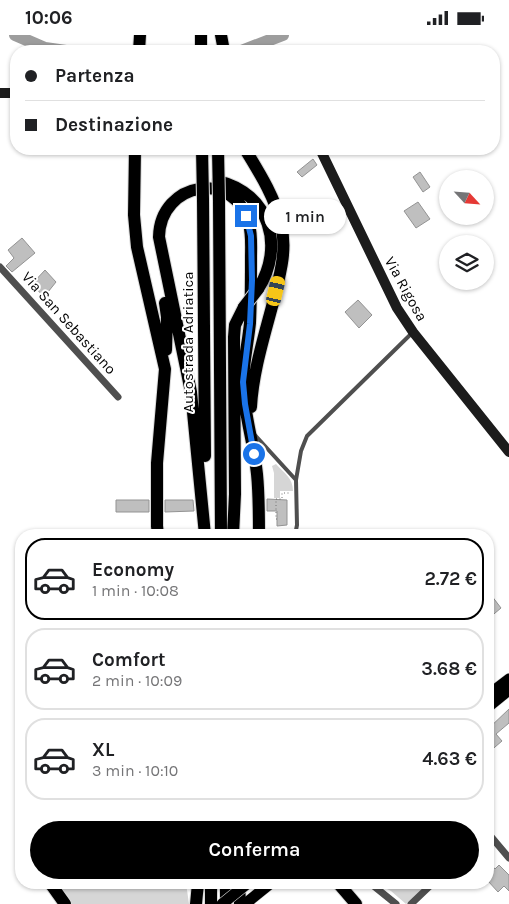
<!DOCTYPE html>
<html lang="it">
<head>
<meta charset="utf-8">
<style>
  body { margin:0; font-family:Karla,sans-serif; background:#f2f2f2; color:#202124; height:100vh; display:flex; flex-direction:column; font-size:19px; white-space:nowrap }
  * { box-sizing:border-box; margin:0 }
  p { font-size:16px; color:#757577 }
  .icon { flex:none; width:28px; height:28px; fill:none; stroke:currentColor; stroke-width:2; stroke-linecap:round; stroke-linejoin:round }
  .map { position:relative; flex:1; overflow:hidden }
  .side { position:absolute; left:15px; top:494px; width:479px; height:360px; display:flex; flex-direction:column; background:#fff; border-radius:20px; box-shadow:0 1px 4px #0004 }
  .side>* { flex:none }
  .banner { position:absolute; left:10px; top:10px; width:490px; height:110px; border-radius:20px; box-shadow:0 1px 4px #0004; display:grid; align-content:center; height:110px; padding:0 15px; background:#fff }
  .needle { width:32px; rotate:116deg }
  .tools { position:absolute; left:439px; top:135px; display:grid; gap:10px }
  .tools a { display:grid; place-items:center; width:55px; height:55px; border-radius:50%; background:#fff; box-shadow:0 1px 4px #0004; font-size:25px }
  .end { position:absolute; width:22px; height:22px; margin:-11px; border:6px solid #1a73e8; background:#fff; box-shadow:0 0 0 2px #fff }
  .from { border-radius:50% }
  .bubble { position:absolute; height:35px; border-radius:18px; background:#fff; box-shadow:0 1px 4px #0004; font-size:16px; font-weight:600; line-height:35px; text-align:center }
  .car { position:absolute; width:15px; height:30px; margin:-15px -8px; border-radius:6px; box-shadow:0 0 4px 1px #0007; background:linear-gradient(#f5c518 24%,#345 0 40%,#f5c518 0 76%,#345 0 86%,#f5c518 0) }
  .banner b { display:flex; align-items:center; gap:18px; height:48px; font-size:19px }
  .banner b+b { border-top:1px solid #e0e0e0 }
  .banner i { width:12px; height:12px; background:#202124 }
  ul { padding:9px 0 0; list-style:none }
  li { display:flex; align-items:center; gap:15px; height:82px; margin:0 10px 8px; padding:0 5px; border:2px solid #e0e0e0; border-radius:20px }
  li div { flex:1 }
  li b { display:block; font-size:19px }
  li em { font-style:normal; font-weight:600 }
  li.current { border-color:#000 }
  li>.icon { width:45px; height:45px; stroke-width:1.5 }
  .button { display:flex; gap:10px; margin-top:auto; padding:10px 15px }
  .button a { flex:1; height:58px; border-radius:30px; background:#000; color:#fff; font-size:20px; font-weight:600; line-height:58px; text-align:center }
  .status { display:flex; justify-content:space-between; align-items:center; height:35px; padding:0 25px; background:#fff; direction:ltr }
  .status svg { height:14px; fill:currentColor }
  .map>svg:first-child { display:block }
  .green { fill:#d6d6d6 }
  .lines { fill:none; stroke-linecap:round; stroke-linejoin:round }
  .river { stroke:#9d9d9d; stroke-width:12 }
  .building { fill:#bfbfbf; stroke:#939393 }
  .primary-casing { stroke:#dbdbdb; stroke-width:12 }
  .motorway-casing { stroke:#dbdbdb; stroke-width:14 }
  .path { stroke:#717171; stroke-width:1; stroke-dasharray:1 2.5; stroke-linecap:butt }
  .service { stroke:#4f4f4f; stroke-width:4 }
  .minor { stroke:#4f4f4f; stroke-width:7 }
  .secondary { stroke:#1c1c1c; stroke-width:10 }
  .primary { stroke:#000; stroke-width:11 }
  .motorway { stroke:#000; stroke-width:12 }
  .primary-bridge-casing { stroke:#dbdbdb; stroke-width:12; stroke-linecap:butt }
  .motorway-bridge-casing { stroke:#dbdbdb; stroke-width:14; stroke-linecap:butt }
  .primary-bridge { stroke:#000; stroke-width:11 }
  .motorway-bridge { stroke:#000; stroke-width:12 }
  .route { stroke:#1a73e8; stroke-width:6 }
  .labels { text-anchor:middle; stroke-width:4; stroke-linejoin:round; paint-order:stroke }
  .street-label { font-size:15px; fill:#000; stroke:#fff }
</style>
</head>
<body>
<div class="status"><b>10:06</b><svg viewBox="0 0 49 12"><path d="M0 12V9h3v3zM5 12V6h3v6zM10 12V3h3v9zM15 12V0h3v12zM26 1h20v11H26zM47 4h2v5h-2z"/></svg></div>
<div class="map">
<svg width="509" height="869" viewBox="0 0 509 869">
  <rect width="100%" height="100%" fill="#fff"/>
  <!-- green -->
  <path class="green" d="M276,429C284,438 293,443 293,456H280V463H274V438L272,431Z
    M58,848H186L189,869H72L61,855Z
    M375,848H428L406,869L391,856Z"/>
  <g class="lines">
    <!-- river -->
    <path class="river" d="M15,0L45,13L66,16
      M241,16L283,0"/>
  </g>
  <!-- building -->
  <path class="building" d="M313,124L317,130L302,142L297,137Z
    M420,137L430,152L423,157L413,142Z
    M418,167L430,184L416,193L404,176Z
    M22,203L35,218L12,237L6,231L14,223L8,215Z
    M45,235L56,247L44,262L32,249Z
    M358,265L372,280L359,293L345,277Z
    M267,464L287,465V490L277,491V476H267Z
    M116,465H149V477H116Z
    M165,465H193L194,476L165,477Z
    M488,556L501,573L488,584Z
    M509,674V688L496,699L502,706L488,718V694Z
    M488,826L495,834L499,830L509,840V856L504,851L498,857L488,846Z"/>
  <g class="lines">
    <!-- primary casing -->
    <g class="primary-casing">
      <path id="primary" d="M488,660L509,644
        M488,672L509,655
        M245,869L271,848"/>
    </g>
    <!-- motorway casing -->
    <g class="motorway-casing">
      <path id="motorway" d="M201,0V16
        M221,0L224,16
        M139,16L140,0
        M135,114L134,180L137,212L165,334L157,428V491L158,500
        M245,114C259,137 275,162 281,189C287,213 281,236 275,260C266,296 253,334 251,372
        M218,146C270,158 285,212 258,254
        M203,164L205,421
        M219,166L221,500
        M165,268L167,282L166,315
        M205,500L191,357L159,202C160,146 236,134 249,189C252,200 251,212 251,223C251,245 251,267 250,288C248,308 243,329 243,349C244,379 254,409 257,439C259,459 259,480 259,500
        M233,500L235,459L234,302L235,290L244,272
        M50,848L65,869
        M211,848V869
        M226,848V869
        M239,848L240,869
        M338,848L356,869
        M196,869L198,848"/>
    </g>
    <!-- path -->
    <path class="path" d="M277,484H276V464H282V458H291"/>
    <!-- service -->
    <path class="service" d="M254,399L296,445L297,490L295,500
      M296,445L301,416L307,401L412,298"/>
    <!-- minor -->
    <path class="minor" d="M0,232L118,362
      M488,798L509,823
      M370,848L396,869
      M411,869L433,848"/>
    <!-- secondary -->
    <path class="secondary" d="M0,58H16
      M320,114L397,273L413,297L509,417"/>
    <!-- primary -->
    <use href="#primary" class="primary"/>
    <!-- motorway -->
    <use href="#motorway" class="motorway"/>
    <!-- primary-bridge casing -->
    <g class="primary-bridge-casing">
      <path id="primary-bridge" d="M222,869L248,848"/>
    </g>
    <!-- motorway-bridge casing -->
    <g class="motorway-bridge-casing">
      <path id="motorway-bridge" d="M202,114L203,164
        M218,114L219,166
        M244,272L258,254"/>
    </g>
    <!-- primary-bridge -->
    <use href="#primary-bridge" class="primary-bridge"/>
    <!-- motorway-bridge -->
    <use href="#motorway-bridge" class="motorway-bridge"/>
  </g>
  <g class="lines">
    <!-- route -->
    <path class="route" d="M246,181L251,201L252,245L250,289L243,347L245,369L254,419"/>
  </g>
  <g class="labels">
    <!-- street labels -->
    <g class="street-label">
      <text transform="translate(406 254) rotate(61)" y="5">Via Rigosa</text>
      <text transform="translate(69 288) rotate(48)" y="5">Via San Sebastiano</text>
      <text transform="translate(188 307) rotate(-90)" y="5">Autostrada Adriatica</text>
    </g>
  </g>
</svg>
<div class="tools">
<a><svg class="needle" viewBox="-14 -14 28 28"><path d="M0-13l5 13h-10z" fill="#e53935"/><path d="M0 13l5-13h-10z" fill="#757577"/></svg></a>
<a><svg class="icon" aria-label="layers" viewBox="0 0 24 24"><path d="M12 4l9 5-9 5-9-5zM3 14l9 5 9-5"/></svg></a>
</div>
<i class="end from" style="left:254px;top:419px"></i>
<i class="end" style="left:246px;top:181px"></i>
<div class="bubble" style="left:264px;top:164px;width:82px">1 min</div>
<i class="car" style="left:276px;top:256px;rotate:13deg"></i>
<div class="banner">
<b><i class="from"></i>Partenza</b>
<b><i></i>Destinazione</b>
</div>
<section class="side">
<ul>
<li class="current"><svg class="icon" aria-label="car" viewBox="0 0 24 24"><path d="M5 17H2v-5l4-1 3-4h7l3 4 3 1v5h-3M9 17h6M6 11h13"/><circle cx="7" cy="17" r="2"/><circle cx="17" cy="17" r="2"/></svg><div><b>Economy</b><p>1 min · 10:08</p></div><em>2.72 €</em></li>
<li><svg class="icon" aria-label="car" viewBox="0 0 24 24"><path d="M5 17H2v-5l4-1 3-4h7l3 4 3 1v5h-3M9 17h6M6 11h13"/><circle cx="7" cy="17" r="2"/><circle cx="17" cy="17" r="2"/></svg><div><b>Comfort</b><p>2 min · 10:09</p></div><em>3.68 €</em></li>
<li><svg class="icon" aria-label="car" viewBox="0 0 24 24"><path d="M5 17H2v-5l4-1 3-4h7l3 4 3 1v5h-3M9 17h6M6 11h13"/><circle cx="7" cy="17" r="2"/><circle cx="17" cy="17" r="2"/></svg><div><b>XL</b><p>3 min · 10:10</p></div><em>4.63 €</em></li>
</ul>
<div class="button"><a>Conferma</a></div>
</section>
</div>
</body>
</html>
